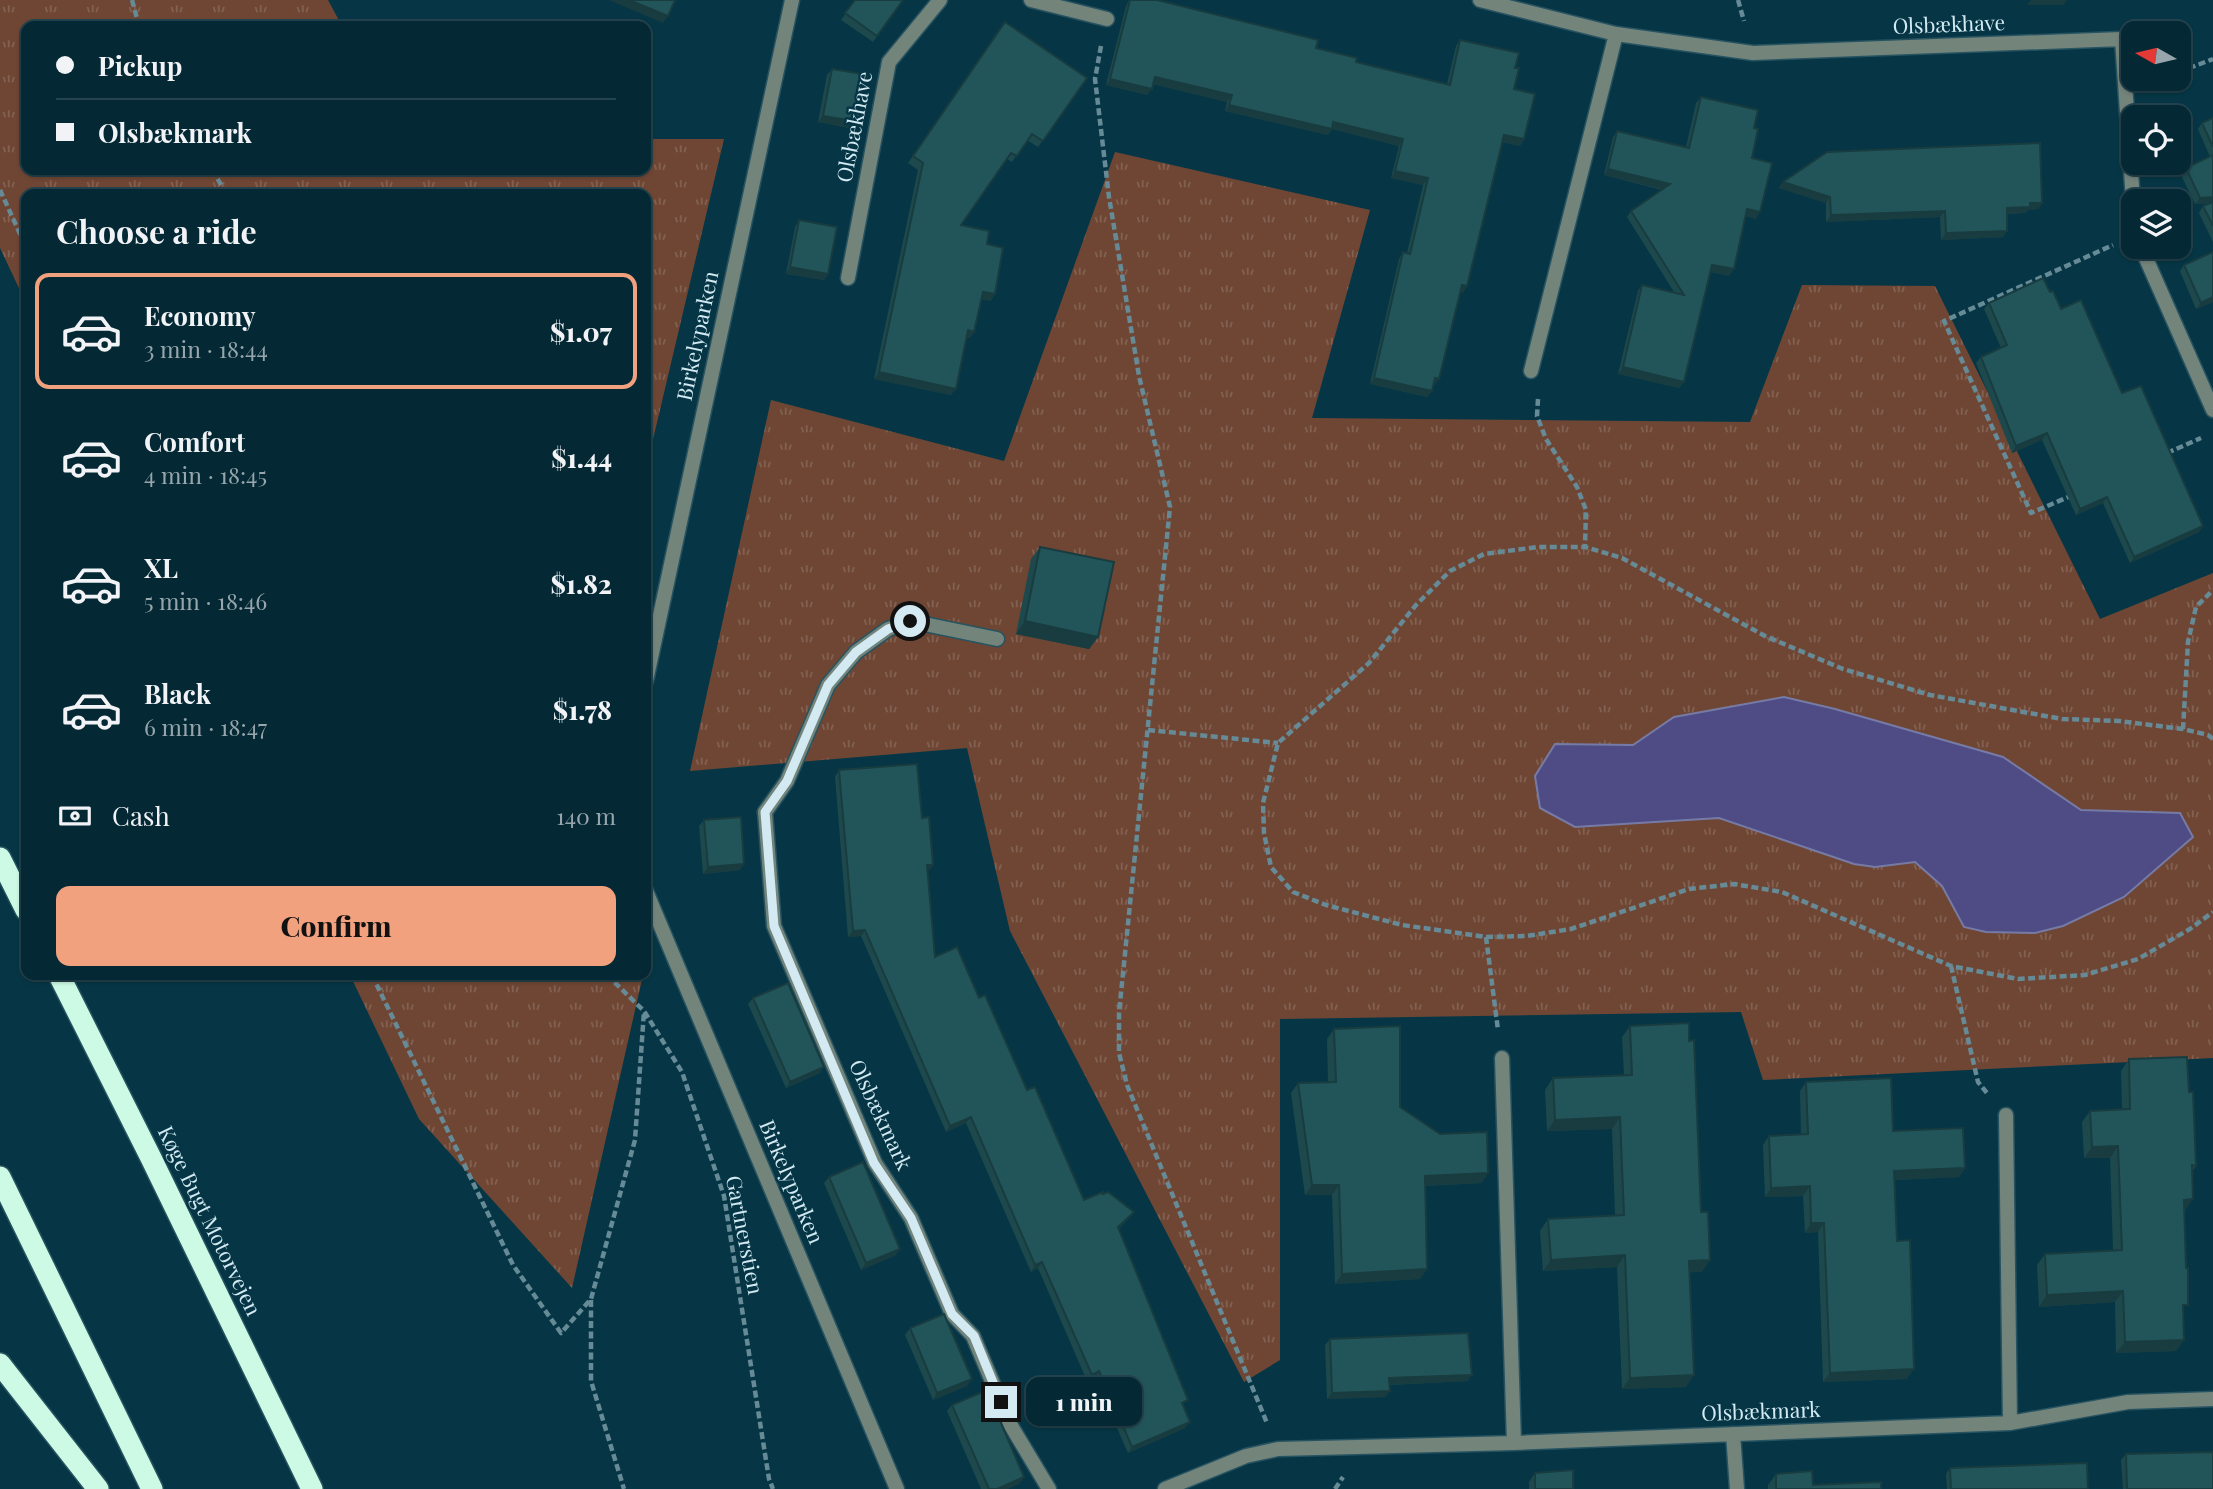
<!DOCTYPE html>
<html lang="en">
<head>
<meta charset="utf-8">
<style>
  body { margin:0; font-family:"Playfair Display",serif; background:#123440; color:#f1f3f6; height:100vh; display:flex; flex-direction:column; font-size:26px; white-space:nowrap }
  * { box-sizing:border-box; margin:0 }
  p { font-size:23px; color:#97a6ac }
  .icon { flex:none; width:38px; height:38px; fill:none; stroke:currentColor; stroke-width:2; stroke-linecap:round; stroke-linejoin:round }
  .map { position:relative; flex:1; overflow:hidden }
  .sheet { position:absolute; left:21px; top:189px; width:630px; height:791px; display:flex; flex-direction:column; background:#042834; border-radius:14px; box-shadow:0 2px 5px #0004,0 0 0 2px #25444f }
  .sheet>* { flex:none }
  .top-card { position:absolute; left:21px; top:21px; width:630px; height:154px; border-radius:14px; box-shadow:0 2px 5px #0004,0 0 0 2px #25444f; display:grid; align-content:center; height:154px; padding:0 35px; background:#042834 }
  .needle { width:46px; rotate:278deg }
  .buttons { position:absolute; left:2121px; top:21px; display:grid; gap:14px }
  .buttons a { display:grid; place-items:center; width:70px; height:70px; border-radius:14px; background:#042834; box-shadow:0 2px 5px #0004,0 0 0 2px #25444f; font-size:35px }
  .end { position:absolute; width:32px; height:32px; margin:-16px; border:9px solid #d3eaf3; background:#111; box-shadow:0 0 0 4px #111 }
  .from { border-radius:50% }
  .bubble { position:absolute; height:49px; border-radius:14px; background:#042834; box-shadow:0 2px 5px #0004,0 0 0 2px #25444f; font-size:23px; font-weight:800; line-height:49px; text-align:center }
  .top-card b { display:flex; align-items:center; gap:24px; height:66px; font-size:26px }
  .top-card b+b { border-top:2px solid #25444f }
  .top-card i { width:18px; height:18px; background:#f1f3f6 }
  ul { padding:0; list-style:none }
  li { display:flex; align-items:center; gap:21px; height:116px; margin:0 14px 10px; padding:0 21px; border:4px solid transparent; border-radius:14px }
  li div { flex:1 }
  li b { display:block; font-size:26px }
  li em { font-style:normal; font-weight:800 }
  li.selected { border-color:#f2a17e }
  li>.icon { width:63px; height:63px; stroke-width:1.5 }
  h2 { padding:0 35px; font-size:32px; line-height:84px }
  .pay { display:flex; align-items:center; gap:18px; height:77px; padding:0 35px; font-size:26px }
  .pay p { margin-inline-start:auto }
  .primary-button { display:flex; gap:14px; margin-top:auto; padding:14px 35px }
  .primary-button a { flex:1; height:80px; border-radius:14px; background:#f2a17e; color:#111; font-size:28px; font-weight:800; line-height:80px; text-align:center }
  .map>svg:first-child { display:block }
  .park { fill:url(#park-tufts) }
  .water { fill:#4e4b85; stroke:#767ba6; stroke-width:2 }
  .lines { fill:none; stroke-linecap:round; stroke-linejoin:round }
  .lane-casing { stroke:#275361; stroke-width:17 }
  .street-casing { stroke:#275361; stroke-width:17 }
  .highway-casing { stroke:#275361; stroke-width:24 }
  .path { stroke:#668a96; stroke-width:4.5; stroke-dasharray:7 3.5; stroke-linecap:butt }
  .lane { stroke:#73847b; stroke-width:14 }
  .street { stroke:#73847b; stroke-width:14 }
  .highway { stroke:#cdfae4; stroke-width:21 }
  .wall { fill:#1d494d }
  .shaded-wall { fill:#183c3f }
  .building { fill:#22555a; stroke:#183c3f; stroke-width:2 }
  .route { stroke:#d3eaf3; stroke-width:9 }
  .labels { text-anchor:middle; stroke-width:5; stroke-linejoin:round; paint-order:stroke }
  .street-label { font-size:21px; fill:#d3eaf3; stroke:#063645 }
</style>
</head>
<body>
<div class="map">
<svg width="2213" height="1489" viewBox="0 0 2213 1489">
  <defs>
    <pattern id="park-tufts" width="24" height="20" patternUnits="userSpaceOnUse" patternTransform="scale(1.75)"><rect width="24" height="20" fill="#6f4634"/><path d="M3 7l-1-3M5 7V3M7 7l1-3M15 17l-1-3M17 17v-4M19 17l1-3" fill="none" stroke="#836152"/></pattern>
  </defs>
  <rect width="100%" height="100%" fill="#063645"/>
  <!-- park -->
  <path class="park" d="M0,0H328L342,26H26V170H646V139H724L646,469V194H26V303L0,248Z
    M1115,152L1370,210L1312,418L1750,422L1802,285L1935,286L2100,619L2213,573V1058L1763,1080L1741,1012L1280,1019V1360L1244,1382L1010,931L967,748L690,771L771,400L1004,461Z
    M350,975H643L572,1288L419,1119Z"/>
  <!-- water -->
  <path class="water" d="M1784,697L1835,709L2003,757L2081,810L2180,813L2193,837L2124,897L2063,926L2035,933L1986,932L1964,927L1942,886L1915,862L1875,867L1854,864L1719,818L1575,827L1540,808L1535,776L1555,744L1633,745L1674,717Z"/>
  <g class="lines">
    <!-- lane casing -->
    <g class="lane-casing">
      <path id="lane" d="M765,812L787,781L828,685L856,652L888,629L910,621L997,639"/>
    </g>
    <!-- street casing -->
    <g class="street-casing">
      <path id="street" d="M1031,0L1107,19
        M1480,0L1616,34L1753,53L2122,39L2133,201
        M2141,247L2213,410
        M848,278L889,62L940,0
        M1531,371L1616,34
        M646,681L792,0
        M765,812L774,926L875,1163L911,1218L952,1314L973,1336L1010,1424L1049,1489
        M646,891L897,1489
        M1502,1058L1514,1443
        M2006,1115L2010,1423
        M1733,1434L1737,1489
        M1165,1489L1246,1456L1278,1449L1514,1443L2010,1423L2128,1402L2213,1399"/>
    </g>
    <!-- highway casing -->
    <g class="highway-casing">
      <path id="highway" d="M0,858L26,910
        M59,975L151,1158L312,1489
        M0,1177L152,1489
        M0,1364L98,1489"/>
    </g>
    <!-- path -->
    <path class="path" d="M132,0L139,26
      M1738,0L1744,21
      M1101,46L1095,79L1109,197L1139,376L1170,507L1119,1013V1053L1127,1085L1267,1423
      M2179,62L2192,67L2213,59
      M212,170L227,194
      M0,190L26,247
      M1538,399L1537,416L1546,439L1577,487L1586,510L1585,547
      M2167,453L2201,438
      M2073,495L2031,513L1944,321L2113,245
      M2183,729L2188,642L2196,607L2213,590
      M1148,730L1278,743
      M2213,739L2208,735L2183,729L2119,721L2062,719L1930,695L1843,669L1765,636L1622,558L1585,547H1538L1484,554L1450,571L1416,605L1369,663L1278,743L1263,803L1264,833L1271,867L1293,892L1326,905L1402,925L1486,937L1527,936L1571,929L1689,889L1734,884L1782,892L1951,966L2018,979L2085,975L2138,959L2190,929L2213,912
      M1486,937L1498,1030
      M1951,966L1978,1082L1987,1093
      M372,975L513,1265L561,1333L591,1299L635,1140L644,1011
      M607,975L644,1011L682,1072L724,1196L769,1479L773,1489
      M591,1300V1381L624,1489
      M1335,1489L1343,1477"/>
    <!-- lane -->
    <use href="#lane" class="lane"/>
    <!-- street -->
    <use href="#street" class="street"/>
    <!-- highway -->
    <use href="#highway" class="highway"/>
  </g>
  <!-- wall -->
  <path class="wall" d="M855,0H903L873,42L841,20Z
    M1129,0L1316,48L1356,62L1447,84L1456,46L1460,40L1515,68L1514,89L1524,139L1520,146L1502,142L1463,293L1461,292L1435,385H1433L1432,391L1427,397L1370,384L1399,259L1403,252L1407,253L1423,185L1391,178L1399,146L1332,129L1328,135L1225,111L1227,102L1153,84L1147,95L1106,85L1126,6Z
    M1005,22L1087,78L1038,147L1027,140L1012,162L1007,159L961,225L987,244L991,301L981,299L970,338L967,337L951,395L874,379L918,170L908,163Z
    M832,69L860,122L855,129L818,122L827,75Z
    M1701,97L1754,128L1752,158L1756,219L1745,216L1729,276L1711,272L1684,382L1679,388L1618,374L1638,291L1642,285L1674,292L1627,217L1631,211L1662,190L1604,175L1613,137L1617,131L1686,147L1696,103Z
    M2213,118V242L2199,213L2203,206L2210,203L2195,204L2181,175L2186,168L2210,157L2198,129L2202,123Z
    M1783,182L2042,203L2038,209L2028,210L2025,213L2007,214L2003,237L1941,240L1940,217L1826,222V203L1779,188Z
    M799,220L828,274L824,280L786,274L795,227Z
    M2213,252V302L2196,309L2180,271L2184,265Z
    M2050,292L2122,393L2203,526L2199,532L2130,563L2103,503L2076,515L2042,440L2012,453L1976,363L1981,357L2001,348L1984,309L1989,303Z
    M1040,547L1098,637L1089,649L1016,634L1031,559Z
    M839,770L922,818L929,871H927L935,957L979,998L1084,1200L1103,1194L1134,1212L1129,1218L1119,1229L1190,1422L1185,1428L1128,1453L1095,1378L1087,1381L1038,1268L1031,1272L966,1123L946,1132L861,936L848,937L835,777Z
    M704,820L744,864L740,870L703,874L699,826Z
    M753,998L820,1073L786,1088L748,1004Z
    M1630,1026L1702,1272H1689L1686,1387L1622,1389L1617,1267L1543,1271L1540,1231L1548,1219L1615,1215L1612,1129L1547,1131L1545,1090L1553,1078L1624,1075L1622,1037Z
    M1334,1029L1400,1107L1482,1183L1425,1186L1427,1269L1420,1279L1335,1284L1332,1195H1305L1291,1093L1298,1083L1328,1082L1327,1039Z
    M2129,1059L2189,1092L2196,1166L2192,1172L2184,1211V1340L2176,1351L2116,1353L2115,1302L2039,1307L2037,1265L2045,1254L2113,1250L2110,1158H2084L2082,1122L2090,1111L2122,1109L2121,1071Z
    M1806,1082L1893,1131L1965,1168L1959,1177L1895,1180L1897,1241L1907,1379L1823,1382L1818,1232L1805,1233L1803,1196L1765,1197L1763,1145L1769,1136L1801,1135L1800,1091Z
    M829,1177L896,1255L861,1270L824,1183Z
    M910,1328L967,1386L933,1400L905,1335Z
    M1330,1339L1472,1375L1467,1381L1390,1385V1391L1385,1397L1327,1399L1325,1345Z
    M952,1405L1024,1477L1019,1484L1007,1489H981L947,1411Z
    M2126,1454L2213,1489H2123L2121,1460Z
    M1950,1468L2088,1489H1947L1946,1474Z
    M1535,1473L1573,1489H1529V1482Z
    M1776,1474L1813,1485L1881,1489H1768V1485Z"/>
  <!-- shaded-wall -->
  <path class="shaded-wall" d="M609,0H629L668,16L663,23Z
    M2031,0H2069H2067L2064,5H2027Z
    M1155,77L1232,95L1227,102L1150,83Z
    M1110,79L1152,89L1147,95L1106,85Z
    M1229,105L1333,122L1403,139L1399,146L1332,129L1328,135L1225,111Z
    M823,116L860,122L855,129L818,122Z
    M1504,135L1524,139L1520,146L1499,141Z
    M1608,169L1670,184L1666,190L1604,175Z
    M1395,171L1428,178L1423,185L1391,178Z
    M1783,182L1830,197L1826,203L1779,188Z
    M2213,197V203L2195,204L2200,198Z
    M2030,203H2042L2038,209L2028,210L2025,213L2002,214L2007,208Z
    M1747,209L1760,212L1756,219L1742,215Z
    M1945,211L1940,217L1826,222L1831,215Z
    M2007,231L2003,237L1941,240L1946,233Z
    M1712,265L1734,269L1729,276L1708,271Z
    M790,267L828,274L824,280L786,274Z
    M1462,285L1467,286L1463,293L1458,292Z
    M983,292L995,294L991,301L978,298Z
    M2213,297V302L2196,309L2201,303Z
    M968,330L974,332L970,338L964,337Z
    M1623,367L1684,382L1679,388L1618,374Z
    M879,372L956,389L951,395L874,379Z
    M1374,378L1432,391L1427,397L1370,384Z
    M1435,378L1439,379L1435,385L1431,384Z
    M2047,433L2042,440L2012,453L2016,446Z
    M2107,497L2103,503L2076,515L2080,509Z
    M2203,526L2199,532L2130,563L2134,557Z
    M1025,621L1098,637L1089,649L1016,634Z
    M744,864L740,870L703,874L708,867Z
    M927,865H933L929,871L922,872Z
    M865,930L861,936L848,937L853,931Z
    M824,1067L820,1073L786,1088L790,1082Z
    M971,1117L966,1123L946,1132L950,1126Z
    M1620,1117L1612,1129L1547,1131L1555,1120Z
    M2118,1146L2110,1158H2084L2092,1147Z
    M1965,1168L1959,1177L1888,1180L1894,1171Z
    M1488,1173L1482,1183L1418,1186L1425,1176Z
    M1312,1185H1339L1332,1195H1305Z
    M1810,1186L1803,1196L1765,1197L1771,1188Z
    M2193,1199L2185,1211H2176L2184,1200Z
    M1134,1212L1129,1218L1114,1234L1118,1227Z
    M1811,1223H1824L1818,1232L1805,1233Z
    M900,1249L896,1255L861,1270L866,1263Z
    M1625,1255L1617,1267L1543,1271L1551,1260Z
    M1710,1260L1702,1272L1681,1273L1689,1261Z
    M1042,1262L1038,1268L1031,1272L1035,1265Z
    M1427,1269L1420,1279L1335,1284L1342,1274Z
    M2123,1291L2115,1302L2039,1307L2047,1295Z
    M2184,1340L2176,1351L2116,1353L2125,1342Z
    M1914,1369L1907,1379L1823,1382L1830,1373Z
    M1099,1371L1095,1378L1087,1381L1092,1375Z
    M1472,1375L1467,1381L1385,1385L1389,1378Z
    M1694,1375L1686,1387L1622,1389L1630,1378Z
    M972,1379L967,1386L933,1400L937,1393Z
    M1390,1391L1385,1397L1327,1399L1332,1393Z
    M1190,1422L1185,1428L1128,1453L1132,1447Z
    M1024,1477L1019,1484L1007,1489H997Z"/>
  <!-- building -->
  <path class="building" d="M629,0H675L668,16Z
    M855,0H903L877,36L845,13Z
    M1130,0H1157L1318,40L1316,48L1357,58L1356,62L1450,85L1460,40L1519,53L1515,68H1519L1514,89L1535,94L1524,139L1504,135L1467,286L1462,285L1439,379L1435,378L1432,391L1374,378L1403,252L1410,254L1428,178L1395,171L1403,139L1333,122L1332,129L1229,105L1232,95L1155,77L1152,89L1110,79Z
    M1005,22L1087,78L1043,141L1032,134L1017,156L1011,153L961,225L989,231L987,244L1003,248L995,294L983,292L974,332L968,330L956,389L879,372L923,163L913,156Z
    M832,69L869,75L860,122L823,116Z
    M1701,97L1758,110L1754,128L1758,129L1752,158L1772,163L1760,212L1747,209L1734,269L1712,265L1684,382L1623,367L1642,285L1684,295L1631,211L1670,184L1608,169L1617,131L1689,148Z
    M2213,118V147L2202,123Z
    M2040,143L2042,203H2030V207L2007,208V231L1946,233L1945,211L1831,215L1830,197L1783,182L1827,152Z
    M2213,155V197L2200,198L2186,168Z
    M2213,202V226L2203,206Z
    M799,220L837,227L828,274L790,267Z
    M2213,252V297L2201,303L2184,265Z
    M2043,278L2050,292L2053,291L2061,309L2081,300L2122,393L2141,386L2203,526L2134,557L2107,497L2080,509L2047,433L2016,446L1981,357L2007,345L1989,303Z
    M1040,547L1114,562L1098,637L1025,621Z
    M917,764L922,818L929,817L933,865H927L935,957L957,947L979,998L985,995L1027,1090L1035,1087L1084,1200L1103,1192V1194L1108,1192L1134,1212L1118,1227L1188,1400L1182,1403L1190,1422L1132,1447L1099,1371L1092,1375L1042,1262L1035,1265L971,1117L950,1126L865,930L853,931L839,770Z
    M741,817L744,864L708,867L704,820Z
    M788,983L824,1067L790,1082L753,998Z
    M1689,1023V1041L1694,1040L1701,1212H1708L1710,1260L1689,1261L1694,1375L1630,1378L1625,1255L1551,1260L1548,1219L1624,1215L1620,1117L1555,1120L1553,1078L1632,1075L1630,1026Z
    M1400,1026V1107L1440,1134L1487,1132L1488,1173L1425,1176L1427,1269L1342,1274L1339,1185H1312L1298,1083L1336,1082L1334,1029Z
    M2187,1057L2189,1092H2193L2196,1166L2192,1165L2193,1199L2184,1200L2186,1268H2188V1305H2183L2184,1340L2125,1342L2123,1291L2047,1295L2045,1254L2122,1250L2118,1146L2092,1147L2090,1111L2130,1109L2129,1059Z
    M1891,1078L1893,1131L1963,1128L1965,1168L1894,1171L1897,1241L1910,1240L1914,1369L1830,1373L1824,1223H1811L1810,1186L1771,1188L1769,1136L1808,1134L1806,1082Z
    M863,1162L900,1249L866,1263L829,1177Z
    M944,1314L972,1379L937,1393L910,1328Z
    M1468,1333L1472,1375L1389,1378L1390,1391L1332,1393L1330,1339Z
    M987,1390L1024,1477L997,1489H989L952,1405Z
    M2213,1452V1489H2127L2126,1454Z
    M2087,1463L2088,1489H1951L1950,1468Z
    M1573,1470V1489H1535V1473Z
    M1812,1471L1813,1485L1881,1482V1489H1776V1474Z"/>
  <g class="lines">
    <!-- route -->
    <path class="route" d="M910,621L888,629L856,652L828,685L787,781L765,812L774,926L874,1163L911,1218L952,1314L974,1336L1001,1402"/>
  </g>
  <g class="labels">
    <!-- street labels -->
    <g class="street-label">
      <text transform="translate(1949 25) rotate(-2)" y="7">Olsbækhave</text>
      <text transform="translate(855 127) rotate(-79)" y="7">Olsbækhave</text>
      <text transform="translate(698 336) rotate(-78)" y="7">Birkelyparken</text>
      <text transform="translate(880 1115) rotate(65)" y="7">Olsbækmark</text>
      <text transform="translate(791 1182) rotate(67)" y="7">Birkelyparken</text>
      <text transform="translate(209 1221) rotate(64)" y="7">Køge Bugt Motorvejen</text>
      <text transform="translate(744 1235) rotate(79)" y="7">Gartnerstien</text>
      <text transform="translate(1761 1412) rotate(-2)" y="7">Olsbækmark</text>
    </g>
  </g>
</svg>
<div class="buttons">
<a><svg class="needle" viewBox="-14 -14 28 28"><path d="M0-13l5 13h-10z" fill="#e53935"/><path d="M0 13l5-13h-10z" fill="#97a6ac"/></svg></a>
<a><svg class="icon" aria-label="locate" viewBox="0 0 24 24"><circle cx="12" cy="12" r="6"/><path d="M12 2v4M12 18v4M2 12h4M18 12h4"/></svg></a>
<a><svg class="icon" aria-label="layers" viewBox="0 0 24 24"><path d="M12 4l9 5-9 5-9-5zM3 14l9 5 9-5"/></svg></a>
</div>
<i class="end from" style="left:910px;top:621px"></i>
<i class="end" style="left:1001px;top:1402px"></i>
<div class="bubble" style="left:1026px;top:1377px;width:116px">1 min</div>
<div class="top-card">
<b><i class="from"></i>Pickup</b>
<b><i></i>Olsbækmark</b>
</div>
<section class="sheet">
<h2>Choose a ride</h2>
<ul>
<li class="selected"><svg class="icon" aria-label="car" viewBox="0 0 24 24"><path d="M5 17H2v-5l4-1 3-4h7l3 4 3 1v5h-3M9 17h6M6 11h13"/><circle cx="7" cy="17" r="2"/><circle cx="17" cy="17" r="2"/></svg><div><b>Economy</b><p>3 min · 18:44</p></div><em>$1.07</em></li>
<li><svg class="icon" aria-label="car" viewBox="0 0 24 24"><path d="M5 17H2v-5l4-1 3-4h7l3 4 3 1v5h-3M9 17h6M6 11h13"/><circle cx="7" cy="17" r="2"/><circle cx="17" cy="17" r="2"/></svg><div><b>Comfort</b><p>4 min · 18:45</p></div><em>$1.44</em></li>
<li><svg class="icon" aria-label="car" viewBox="0 0 24 24"><path d="M5 17H2v-5l4-1 3-4h7l3 4 3 1v5h-3M9 17h6M6 11h13"/><circle cx="7" cy="17" r="2"/><circle cx="17" cy="17" r="2"/></svg><div><b>XL</b><p>5 min · 18:46</p></div><em>$1.82</em></li>
<li><svg class="icon" aria-label="car" viewBox="0 0 24 24"><path d="M5 17H2v-5l4-1 3-4h7l3 4 3 1v5h-3M9 17h6M6 11h13"/><circle cx="7" cy="17" r="2"/><circle cx="17" cy="17" r="2"/></svg><div><b>Black</b><p>6 min · 18:47</p></div><em>$1.78</em></li>
</ul>
<div class="pay"><svg class="icon" aria-label="cash" viewBox="0 0 24 24"><path d="M3 7h18v10H3z"/><circle cx="12" cy="12" r="2"/></svg>Cash<p>140 m</p></div>
<div class="primary-button"><a>Confirm</a></div>
</section>
</div>
</body>
</html>
